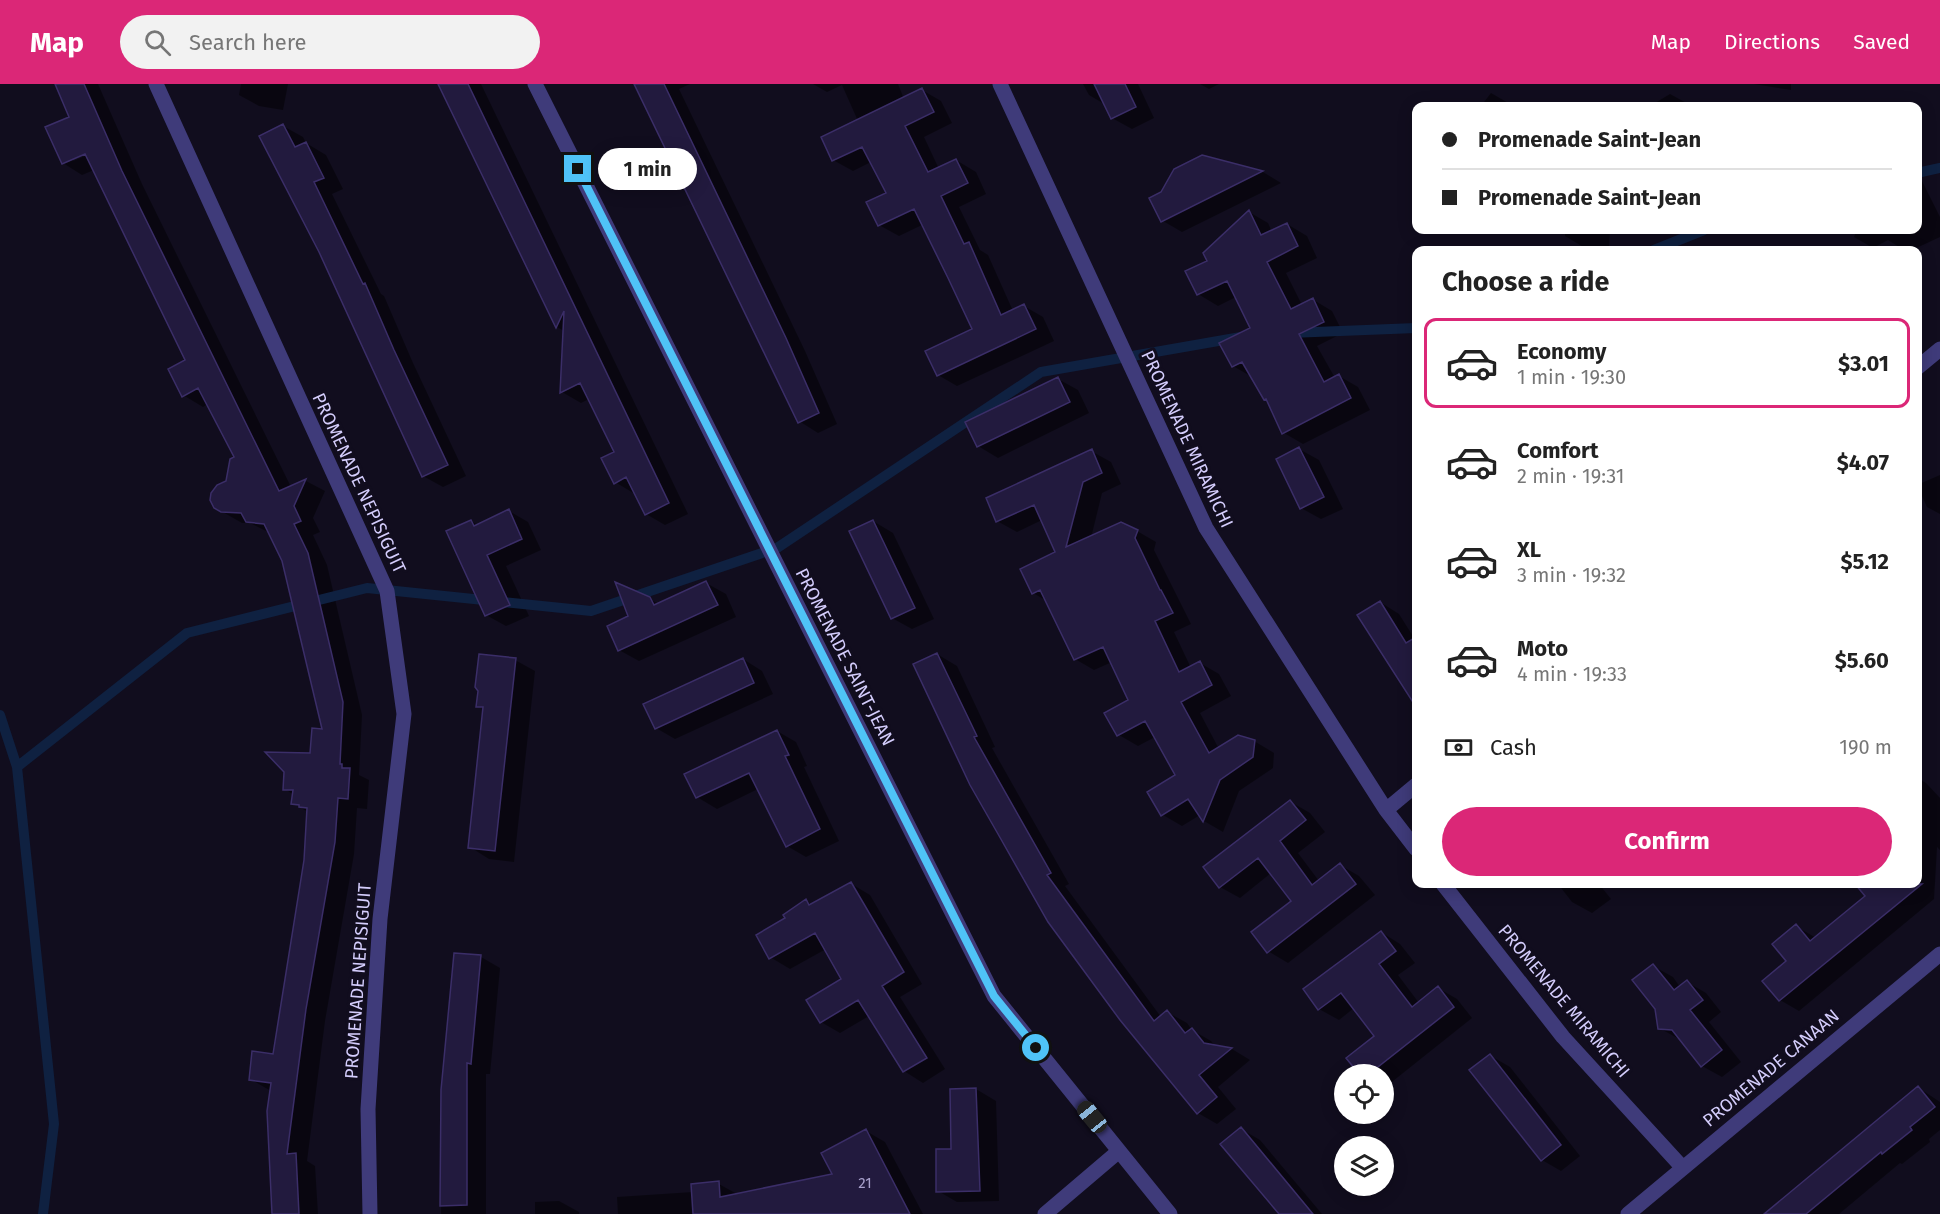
<!DOCTYPE html>
<html lang="en">
<head>
<meta charset="utf-8">
<style>
  body { margin:0; font-family:"Fira Sans",sans-serif; background:#f2f2f2; color:#222; height:100vh; display:flex; flex-direction:column; font-size:22px; white-space:nowrap }
  * { box-sizing:border-box; margin:0 }
  p { font-size:20px; color:#767676 }
  .icon { flex:none; width:33px; height:33px; fill:none; stroke:currentColor; stroke-width:2; stroke-linecap:round; stroke-linejoin:round }
  .map { position:relative; flex:1; overflow:hidden }
  .panel { position:absolute; left:1412px; top:162px; width:510px; height:642px; display:flex; flex-direction:column; background:#fff; border-radius:12px; box-shadow:0 3px 15px #0003 }
  .panel>* { flex:none }
  .guide { position:absolute; left:1412px; top:18px; width:510px; height:132px; border-radius:12px; box-shadow:0 3px 15px #0003; display:grid; align-content:center; height:132px; padding:0 30px; background:#fff }
  .tools { position:absolute; left:1334px; top:980px; display:grid; gap:12px }
  .tools a { display:grid; place-items:center; width:60px; height:60px; border-radius:50%; background:#fff; box-shadow:0 3px 15px #0003; font-size:30px }
  .end { position:absolute; width:27px; height:27px; margin:-14px; border:8px solid #4fc3f7; background:#111; box-shadow:0 0 0 3px #111 }
  .from { border-radius:50% }
  .bubble { position:absolute; height:42px; border-radius:21px; background:#fff; box-shadow:0 3px 15px #0003; font-size:20px; font-weight:700; line-height:42px; text-align:center }
  .car { position:absolute; width:18px; height:36px; margin:-18px -9px; border-radius:8px; box-shadow:0 0 4px 2px #0007; background:linear-gradient(#222 24%,#8ab4d8 0 40%,#222 0 76%,#8ab4d8 0 86%,#222 0) }
  .guide b { display:flex; align-items:center; gap:21px; height:57px; font-size:22px }
  .guide b+b { border-top:2px solid #e0e0e0 }
  .guide i { width:15px; height:15px; background:#222 }
  ul { padding:0; list-style:none }
  li { display:flex; align-items:center; gap:18px; height:90px; margin:0 12px 9px; padding:0 18px; border:3px solid transparent; border-radius:12px }
  li div { flex:1 }
  li b { display:block; font-size:22px }
  li em { font-style:normal; font-weight:700 }
  li.on { border-color:#db2777 }
  li>.icon { width:54px; height:54px; stroke-width:1.5 }
  h2 { padding:0 30px; font-size:27px; line-height:72px }
  .pay { display:flex; align-items:center; gap:15px; height:66px; padding:0 30px; font-size:22px }
  .pay p { margin-inline-start:auto }
  .cta { display:flex; gap:12px; margin-top:auto; padding:12px 30px }
  .cta a { flex:1; height:69px; border-radius:36px; background:#db2777; color:#fff; font-size:24px; font-weight:700; line-height:69px; text-align:center }
  header { display:flex; align-items:center; gap:36px; box-sizing:border-box; height:84px; padding:0 30px; background:#db2777; color:#fff }
  header strong { font-size:28px }
  nav { display:flex; gap:33px; margin-inline-start:auto; font-size:21px }
  .search { width:420px; height:54px; background:#f2f2f2; display:flex; align-items:center; gap:15px; box-sizing:border-box; padding:0 21px; border-radius:33px; color:#767676; font-size:22px }
  .map>svg:first-child { display:block }
  .shadow { fill:#0007; fill-rule:evenodd }
  .lines { fill:none; stroke-linecap:round; stroke-linejoin:round }
  .stream { stroke:#0f2141; stroke-width:10 }
  .building { fill:#221a3e; stroke:#3b2e68; stroke-width:1.5 }
  .street { stroke:#3f3b7a; stroke-width:15 }
  .route { stroke:#4fc3f7; stroke-width:8 }
  .labels { text-anchor:middle; stroke-width:6; stroke-linejoin:round; paint-order:stroke }
  .number-label { font-size:15px; fill:#a8a0cc }
  .street-label { font-size:18px; fill:#d4cdfc; stroke:#110d1e }
</style>
</head>
<body>
<header>
<strong>Map</strong>
<div class="search"><svg class="icon" aria-label="search" viewBox="0 0 24 24"><circle cx="10" cy="10" r="6"/><path d="M15 15l6 6"/></svg>Search here</div>
<nav><a>Map</a><a>Directions</a><a>Saved</a></nav>
</header>
<div class="map">
<svg width="1940" height="1130" viewBox="0 0 1940 1130">
  <rect width="100%" height="100%" fill="#110d1e"/>
  <!-- shadow -->
  <path class="shadow" d="M56,0H98L142,100L291,403L306,397L325,407L313,434L320,448L313,451L327,481L362,631L359,691L369,696L367,725L357,724L354,770L325,937L307,1077L315,1082L318,1130H274L271,1007L250,995L275,971L305,777L308,728L293,719L294,711L285,705L311,671L324,647L284,477L270,449L250,439H242L221,427L236,374L208,320L203,323L183,311L187,276L94,86L82,91L63,79L71,34ZM91,66L92,69L73,77V74Z
    M241,0H288L283,26L259,22L239,11Z
    M439,0H481L688,430L665,441L646,430L635,410L615,398L616,369L589,315L581,319L562,308L564,247L557,243Z
    M636,0H690L679,5L805,267L837,340L818,349L799,337Z
    M813,0H898L904,15L922,6L941,17L952,39L924,53L939,85L956,76L976,88L986,110L959,123L980,166L988,171L1013,227L1024,222L1043,233L1054,257L957,302L938,291L974,245L922,141L899,152L879,141L888,110L871,78L853,87L833,76L858,37L842,1L827,8Z
    M1083,0H1138L1154,34L1132,45L1112,34L1106,21L1089,11Z
    M1200,0H1219L1209,5Z
    M1754,0H1791V6Z
    M1491,9L1510,20L1514,22H1481Z
    M1670,10L1690,21L1691,22H1650Z
    M283,42L303,53L306,59L326,71L343,105L332,110L381,210L384,212L413,279L466,392L443,403L423,392Z
    M1203,73L1263,88L1281,99L1182,148L1163,137L1151,115L1162,109Z
    M1917,93L1921,95L1940,133V153L1912,166H1904L1888,156L1873,164L1854,153L1857,146H1917Z
    M1249,128L1268,139L1272,148L1287,140L1307,152L1317,174L1286,189L1302,221L1312,215L1332,227L1343,249L1317,262L1335,294L1339,292L1358,303L1370,326L1303,360L1284,349L1269,316L1252,293L1233,282L1252,244L1236,213L1218,222L1198,210L1187,188L1209,177Z
    M1565,146H1610L1609,164H1585L1565,152Z
    M1058,295L1078,306L1089,329L998,374L978,362Z
    M1299,365L1319,376L1343,425L1321,435L1301,424Z
    M1091,367L1111,378L1121,400L1102,409L1091,454L1137,447L1156,458L1154,466L1191,540L1174,548L1191,584L1200,579L1219,590L1231,612L1200,629L1219,665L1254,657L1274,669L1273,684L1239,707L1223,748L1204,737L1200,731L1182,742L1163,731L1177,691L1155,653L1138,662L1119,651L1130,617L1112,578L1094,586L1075,575L1047,517L1033,509L1057,469L1042,436L1017,448L997,437Z
    M1940,391V430L1927,423L1917,401Z
    M509,427L528,438L541,466L506,482L529,532L506,542L486,531L471,437L478,441Z
    M873,437L893,449L934,535L912,545L892,534Z
    M706,499L726,510L736,533L639,577L619,566L630,533L649,515L659,520Z
    M1380,518L1399,530L1416,557V622Z
    M937,570L957,582L995,663L992,664L1069,800L1065,802L1161,933L1167,928L1187,939L1192,946L1211,957L1216,963L1232,965L1250,976L1218,1003L1236,1025L1217,1040L1198,1029L1049,837Z
    M743,575L762,587L773,610L675,655L656,644Z
    M515,576L535,587L514,778L489,775L470,763L485,626L478,622Z
    M777,647L796,658L807,682L804,683L839,757L806,773L787,762L758,705L717,725L697,713Z
    M1917,694L1926,699L1940,714V766L1937,763L1934,815L1799,927L1780,916L1796,842L1816,854L1867,812L1857,800H1917Z
    M1291,718L1310,729L1325,748L1298,769L1319,797L1340,781L1359,792L1375,811L1288,879L1268,867L1293,817L1271,789L1240,814L1220,803Z
    M850,799L870,811L922,900L900,913L945,985L923,999L904,987L869,932L840,949L821,938L843,895L826,865L790,885L770,873L787,835L806,817L812,821Z
    M1558,800H1599L1611,815L1592,829L1572,818Z
    M1381,848L1400,860L1415,879L1398,891L1419,919L1438,904L1457,915L1472,934L1383,1005V990H1361L1376,953L1354,924L1339,936L1319,925Z
    M456,870L481,873L500,884L490,990H486V1130H441L442,1006Z
    M1653,882L1673,893L1680,903L1687,898L1706,909L1721,928L1709,938L1741,978L1722,993L1702,982L1681,956L1659,944Z
    M1491,972L1510,983L1580,1072L1561,1087L1542,1076Z
    M1919,1004L1940,1018V1046L1929,1055L1930,1058L1902,1080L1900,1079L1839,1130H1768Z
    M976,1005L996,1017L999,1117L957,1118L938,1107Z
    M1241,1045L1260,1056L1322,1130H1281Z
    M866,1047L885,1058L923,1130H765L834,1091Z
    M717,1099L737,1110L738,1130H618L617,1113L693,1108Z
    M559,1117L579,1128V1130H535V1118Z"/>
  <g class="lines">
    <!-- stream -->
    <path class="stream" d="M1917,89L1940,84
      M1654,166L1704,146
      M1290,249L1416,244
      M0,631L17,683L54,1040L43,1130
      M17,683L187,549L367,504L591,527L777,464L1041,288L1241,253"/>
  </g>
  <!-- building -->
  <path class="building" d="M55,0H84L122,87L279,407L306,395L294,422L301,437L294,440L308,469L343,618L340,680H342V684H350L348,715L338,714L335,758L306,925L287,1070L296,1069L299,1130H272L267,1027L271,999L249,996L252,967L273,970L304,776L307,724L299,723V721L291,720L293,706H283L284,688L265,668L310,669L312,644L322,645L282,477L264,440L246,438L241,429L221,428L214,424L210,416L211,409L217,401L226,397L230,375L234,373L198,304L182,313L168,285L185,276L85,70L62,80L45,43L69,33Z
    M438,0H468L669,419L645,431L626,393L614,400L601,374L614,368L580,299L560,309L564,227L556,244Z
    M634,0H664L786,254L819,329L798,339Z
    M1094,0H1125L1136,23L1111,35Z
    M922,4L934,28L905,42L928,88L956,75L968,99L941,112L964,160L969,158L1001,231L1024,220L1036,245L937,292L925,267L972,245L948,194L914,125L878,142L866,118L886,109L862,63L832,77L821,53Z
    M283,40L295,63L306,58L324,94L314,98L363,200L365,199L394,266L448,381L422,393L319,168L259,52Z
    M1202,71L1263,87L1161,138L1149,114L1161,108L1174,85Z
    M1249,126L1261,151L1287,139L1298,162L1267,178L1291,225L1313,214L1324,238L1299,250L1324,298L1339,290L1351,314L1282,350L1266,315L1264,316L1242,278L1232,283L1219,259L1250,244L1227,197L1197,211L1185,187L1207,177L1203,169Z
    M1058,293L1070,318L977,363L965,338Z
    M1299,363L1324,413L1300,425L1276,375Z
    M1092,365L1102,389L1083,398L1066,463L1121,438L1138,446L1135,454L1160,506H1161L1173,529L1155,537L1179,588L1200,577L1212,601L1181,618L1209,669L1238,651L1255,656L1253,673L1220,696L1203,738L1188,715L1161,732L1147,708L1175,691L1145,637L1117,652L1104,629L1128,616L1103,563L1074,576L1040,506L1032,510L1020,485L1055,468L1034,421L996,438L986,414Z
    M509,425L522,455L487,471L510,521L485,532L446,447L471,436L474,442Z
    M873,436L915,524L891,535L849,447Z
    M706,497L718,521L618,567L607,542L628,532L615,498L650,513L654,521Z
    M1380,517L1406,559L1416,553V623L1357,531Z
    M937,569L977,652L974,653L1051,789L1047,791L1154,937L1167,926L1185,949L1192,944L1204,959L1232,964L1199,991L1217,1013L1197,1030L1120,936L1048,838L998,750L970,701L913,580Z
    M479,570L516,574L495,767L468,764L483,623H476L478,607L475,603Z
    M743,574L754,599L655,645L643,620Z
    M777,646L789,671L785,672L820,745L786,763L749,689L696,714L684,690Z
    M1290,716L1306,736L1280,757L1312,801L1340,779L1356,800L1267,869L1251,848L1291,817L1258,774L1219,804L1203,783Z
    M851,798L904,888L882,902L927,974L903,988L858,916L820,939L806,916L841,895L815,849L769,875L756,851L785,834L783,831L806,815L809,821Z
    M1855,800H1922L1779,917L1762,897L1786,877L1772,860L1796,840L1810,857L1865,812Z
    M1381,847L1396,867L1379,880L1412,923L1438,902L1454,923L1369,990H1359L1346,974L1374,952L1341,909L1318,926L1303,905Z
    M454,869L481,871L471,980L467,979V1121L440,1122L441,1006Z
    M1653,880L1674,906L1687,896L1703,916L1690,926L1722,966L1701,983L1672,946L1658,945L1655,925L1632,896Z
    M1490,970L1561,1061L1541,1077L1469,986Z
    M1918,1002L1935,1023L1910,1043L1912,1046L1882,1070L1881,1068L1806,1130H1764Z
    M976,1004L980,1107L936,1108V1065H951L950,1005Z
    M1241,1043L1313,1130H1279L1220,1060Z
    M866,1045L910,1130H693L691,1100L719,1097L720,1113L832,1090L821,1069Z"/>
  <g class="lines">
    <!-- street -->
    <path class="street" d="M156,0L387,507L404,630L380,835L368,1025L370,1130
      M535,0L994,912L1170,1130
      M1000,0L1206,444L1386,726L1416,765
      M1917,284L1940,265
      M1386,726L1416,701
      M1443,800L1563,953L1682,1083
      M1045,1130L1119,1067
      M1628,1130L1940,870"/>
  </g>
  <g class="lines">
    <!-- route -->
    <path class="route" d="M578,85L994,912L1036,964"/>
  </g>
  <g class="labels">
    <!-- number labels -->
    <g class="number-label">
      <text x="865" y="1104">21</text>
    </g>
    <!-- street labels -->
    <g class="street-label">
      <text transform="translate(1187 355) rotate(65)" y="6">PROMENADE MIRAMICHI</text>
      <text transform="translate(359 399) rotate(65)" y="6">PROMENADE NEPISIGUIT</text>
      <text transform="translate(845 573) rotate(63)" y="6">PROMENADE SAINT-JEAN</text>
      <text transform="translate(358 897) rotate(-86)" y="6">PROMENADE NEPISIGUIT</text>
      <text transform="translate(1564 917) rotate(50)" y="6">PROMENADE MIRAMICHI</text>
      <text transform="translate(1771 984) rotate(-40)" y="6">PROMENADE CANAAN</text>
    </g>
  </g>
</svg>
<div class="tools">
<a><svg class="icon" aria-label="locate" viewBox="0 0 24 24"><circle cx="12" cy="12" r="6"/><path d="M12 2v4M12 18v4M2 12h4M18 12h4"/></svg></a>
<a><svg class="icon" aria-label="layers" viewBox="0 0 24 24"><path d="M12 4l9 5-9 5-9-5zM3 14l9 5 9-5"/></svg></a>
</div>
<i class="end from" style="left:1036px;top:964px"></i>
<i class="end" style="left:578px;top:85px"></i>
<div class="bubble" style="left:598px;top:64px;width:99px">1 min</div>
<i class="car" style="left:1092px;top:1033px;rotate:321deg"></i>
<div class="guide">
<b><i class="from"></i>Promenade Saint-Jean</b>
<b><i></i>Promenade Saint-Jean</b>
</div>
<section class="panel">
<h2>Choose a ride</h2>
<ul>
<li class="on"><svg class="icon" aria-label="car" viewBox="0 0 24 24"><path d="M5 17H2v-5l4-1 3-4h7l3 4 3 1v5h-3M9 17h6M6 11h13"/><circle cx="7" cy="17" r="2"/><circle cx="17" cy="17" r="2"/></svg><div><b>Economy</b><p>1 min · 19:30</p></div><em>$3.01</em></li>
<li><svg class="icon" aria-label="car" viewBox="0 0 24 24"><path d="M5 17H2v-5l4-1 3-4h7l3 4 3 1v5h-3M9 17h6M6 11h13"/><circle cx="7" cy="17" r="2"/><circle cx="17" cy="17" r="2"/></svg><div><b>Comfort</b><p>2 min · 19:31</p></div><em>$4.07</em></li>
<li><svg class="icon" aria-label="car" viewBox="0 0 24 24"><path d="M5 17H2v-5l4-1 3-4h7l3 4 3 1v5h-3M9 17h6M6 11h13"/><circle cx="7" cy="17" r="2"/><circle cx="17" cy="17" r="2"/></svg><div><b>XL</b><p>3 min · 19:32</p></div><em>$5.12</em></li>
<li><svg class="icon" aria-label="car" viewBox="0 0 24 24"><path d="M5 17H2v-5l4-1 3-4h7l3 4 3 1v5h-3M9 17h6M6 11h13"/><circle cx="7" cy="17" r="2"/><circle cx="17" cy="17" r="2"/></svg><div><b>Moto</b><p>4 min · 19:33</p></div><em>$5.60</em></li>
</ul>
<div class="pay"><svg class="icon" aria-label="cash" viewBox="0 0 24 24"><path d="M3 7h18v10H3z"/><circle cx="12" cy="12" r="2"/></svg>Cash<p>190 m</p></div>
<div class="cta"><a>Confirm</a></div>
</section>
</div>
</body>
</html>
